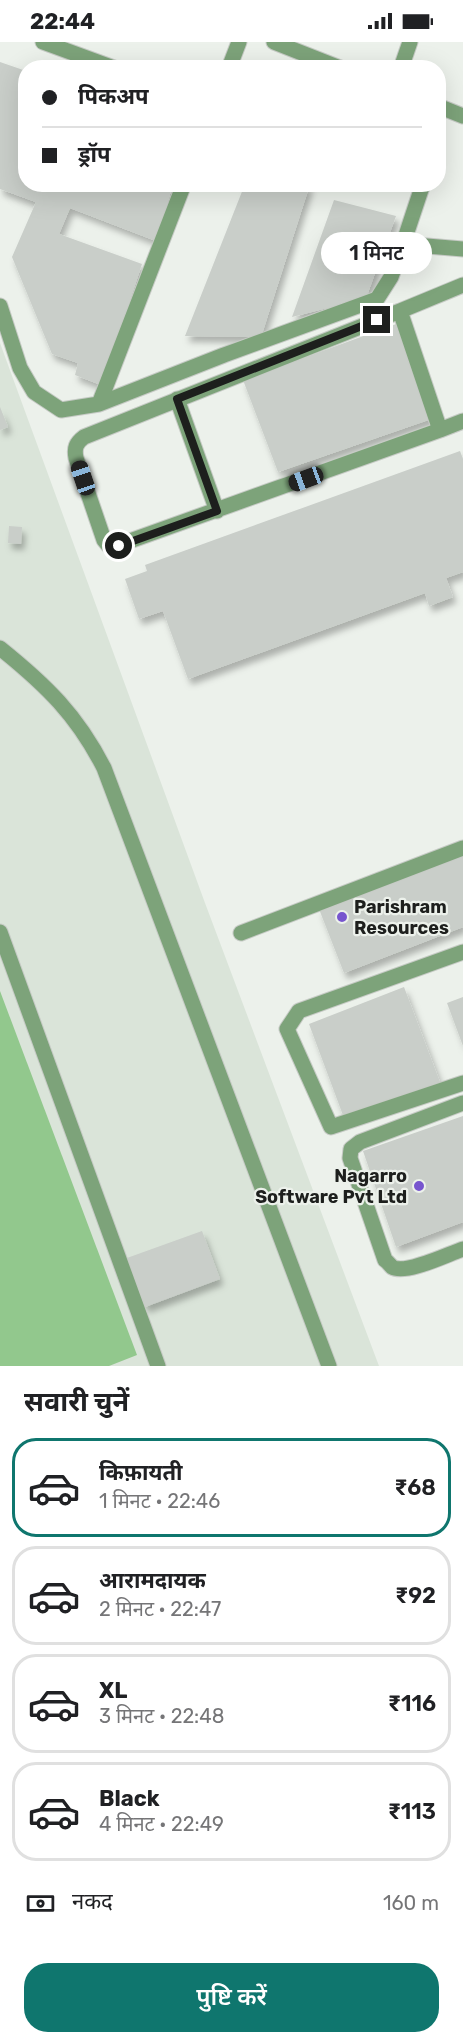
<!DOCTYPE html>
<html lang="hi">
<head>
<meta charset="utf-8">
<style>
  body { margin:0; font-family:Rubik,"Noto Sans Devanagari",sans-serif; background:#f2f2f2; color:#202124; height:100vh; display:flex; flex-direction:column; font-size:22px; white-space:nowrap }
  * { box-sizing:border-box; margin:0 }
  p { font-size:20px; color:#757577 }
  .icon { flex:none; width:33px; height:33px; fill:none; stroke:currentColor; stroke-width:2; stroke-linecap:round; stroke-linejoin:round }
  .map { position:relative; height:1324px; overflow:hidden }
  .sheet { display:flex; flex-direction:column; background:#fff; flex:1 }
  .sheet>* { flex:none }
  .top-card { position:absolute; left:18px; top:18px; width:428px; height:132px; border-radius:24px; box-shadow:0 6px 24px #0002; display:grid; align-content:center; height:132px; padding:0 24px; background:#fff }
  .end { position:absolute; width:27px; height:27px; margin:-14px; border:8px solid #1d1f1d; background:#fff; box-shadow:0 0 0 3px #fff }
  .from { border-radius:50% }
  .bubble { position:absolute; height:42px; border-radius:21px; background:#fff; box-shadow:0 6px 24px #0002; font-size:20px; font-weight:600; line-height:42px; text-align:center }
  .car { position:absolute; width:18px; height:36px; margin:-18px -9px; border-radius:8px; box-shadow:0 0 4px 2px #0007; background:linear-gradient(#222 24%,#8ab4d8 0 40%,#222 0 76%,#8ab4d8 0 86%,#222 0) }
  .top-card b { display:flex; align-items:center; gap:21px; height:57px; font-size:22px }
  .top-card b+b { border-top:2px solid #e0e0e0 }
  .top-card i { width:15px; height:15px; background:#202124 }
  ul { padding:0; list-style:none }
  li { display:flex; align-items:center; gap:18px; height:99px; margin:0 12px 9px; padding:0 12px; border:3px solid #e0e0e0; border-radius:24px }
  li div { flex:1 }
  li b { display:block; font-size:22px }
  li em { font-style:normal; font-weight:600 }
  li.active { border-color:#0f766e }
  li>.icon { width:54px; height:54px; stroke-width:1.5 }
  h2 { padding:0 24px; font-size:27px; line-height:72px }
  .pay { display:flex; align-items:center; gap:15px; height:66px; padding:0 24px; font-size:22px }
  .pay p { margin-inline-start:auto }
  .button { display:flex; gap:12px; margin-top:auto; padding:12px 24px }
  .button a { flex:1; height:69px; border-radius:24px; background:#0f766e; color:#fff; font-size:24px; font-weight:600; line-height:69px; text-align:center }
  .status { display:flex; justify-content:space-between; align-items:center; height:42px; padding:0 30px; background:#fff; direction:ltr }
  .status svg { height:16px; fill:currentColor }
  .map>svg:first-child { display:block }
  .built { fill:#dae4d9 }
  .forest { fill:#92c88d }
  .building { fill:#c9cec9; filter:url(#shadow) }
  .lines { fill:none; stroke-linecap:round; stroke-linejoin:round }
  .minor-casing { stroke:#c7cbc6; stroke-width:17 }
  .minor { stroke:#7da37a; stroke-width:15 }
  .route { stroke:#1d1f1d; stroke-width:8 }
  .poi-dot { fill:#7755ce; stroke:#ecf1eb; stroke-width:2 }
  .labels { text-anchor:middle; stroke-width:4.5; stroke-linejoin:round; paint-order:stroke }
  .poi-label { font-size:18px; font-weight:bold; fill:#1d1f1d; stroke:#ecf1eb; text-anchor:start }
</style>
</head>
<body>
<div class="status"><b>22:44</b><svg viewBox="0 0 49 12"><path d="M0 12V9h3v3zM5 12V6h3v6zM10 12V3h3v9zM15 12V0h3v12zM26 1h20v11H26zM47 4h2v5h-2z"/></svg></div>
<div class="map">
<svg width="463" height="1324" viewBox="0 0 463 1324">
  <defs>
    <filter id="shadow"><feDropShadow dx="3.5" dy="6" stdDeviation="3" flood-color="#0004"/></filter>
  </defs>
  <rect width="100%" height="100%" fill="#ecf1eb"/>
  <!-- built -->
  <path class="built" d="M0,301L205,861L379,1324H0Z"/>
  <!-- forest -->
  <path class="forest" d="M0,949L137,1313L109,1324H0Z"/>
  <!-- building -->
  <path class="building" d="M0,20L26,29V142H173L156,199L70,166L59,192L142,222L101,343L75,333L78,321L52,312L12,215L36,160L0,147Z
    M245,142H310L261,295L185,294Z
    M334,158L396,174L366,256L292,275Z
    M399,281L434,376L278,430L243,338Z
    M0,365L8,385L0,388Z
    M460,409L463,417V530L446,536L453,555L429,564L425,551L188,637L163,569L139,577L125,537L147,529L145,523Z
    M9,484L22,485L21,502L8,501Z
    M463,812V885L344,931L319,867Z
    M404,945L440,1040L344,1076L309,982Z
    M463,955V1004L447,961Z
    M463,1074V1180L396,1205L363,1109Z
    M202,1189L220,1237L145,1265L127,1216Z"/>
  <g class="lines">
    <!-- minor casing -->
    <g class="minor-casing">
      <path id="minor" d="M43,0L114,26
        M274,0L340,26
        M229,26L239,0
        M401,26L410,0
        M438,64L463,74
        M423,142L403,202L463,207
        M463,243L400,269L440,388L463,379
        M0,264L20,326L34,350L61,368L99,362L224,313L377,257L391,235L403,202
        M400,269L84,395C76,401 74,406 76,416L104,498L108,503L113,505L440,388
        M177,357L217,469
        M99,362L184,142
        M0,606C46,643 77,673 104,726L329,1324
        M0,890L158,1324
        M241,891L463,806
        M463,910L299,969L287,987L331,1085L463,1041
        M463,1061L360,1100L351,1107L350,1116L385,1218C388,1220 390,1223 392,1225C406,1233 448,1212 463,1207"/>
    </g>
    <!-- minor -->
    <use href="#minor" class="minor"/>
  </g>
  <g class="lines">
    <!-- route -->
    <path class="route" d="M119,504L217,469L177,357L377,278"/>
  </g>
  <!-- markers -->
  <g class="poi-dot">
    <circle cx="342" cy="875" r="6"/>
    <circle cx="419" cy="1144" r="6"/>
  </g>
  <g class="labels">
    <!-- poi labels -->
    <g class="poi-label">
      <text x="354" y="871">Parishram<tspan x="354" dy="21">Resources</tspan></text>
      <text x="407" y="1140" text-anchor="end">Nagarro<tspan x="407" dy="21">Software Pvt Ltd</tspan></text>
    </g>
  </g>
</svg>
<i class="end from" style="left:119px;top:504px"></i>
<i class="end" style="left:377px;top:278px"></i>
<div class="bubble" style="left:321px;top:190px;width:111px">1 मिनट</div>
<i class="car" style="left:83px;top:436px;rotate:341deg"></i>
<i class="car" style="left:306px;top:437px;rotate:250deg"></i>
<div class="top-card">
<b><i class="from"></i>पिकअप</b>
<b><i></i>ड्रॉप</b>
</div>
</div>
<section class="sheet">
<h2>सवारी चुनें</h2>
<ul>
<li class="active"><svg class="icon" aria-label="car" viewBox="0 0 24 24"><path d="M5 17H2v-5l4-1 3-4h7l3 4 3 1v5h-3M9 17h6M6 11h13"/><circle cx="7" cy="17" r="2"/><circle cx="17" cy="17" r="2"/></svg><div><b>किफ़ायती</b><p>1 मिनट · 22:46</p></div><em>₹68</em></li>
<li><svg class="icon" aria-label="car" viewBox="0 0 24 24"><path d="M5 17H2v-5l4-1 3-4h7l3 4 3 1v5h-3M9 17h6M6 11h13"/><circle cx="7" cy="17" r="2"/><circle cx="17" cy="17" r="2"/></svg><div><b>आरामदायक</b><p>2 मिनट · 22:47</p></div><em>₹92</em></li>
<li><svg class="icon" aria-label="car" viewBox="0 0 24 24"><path d="M5 17H2v-5l4-1 3-4h7l3 4 3 1v5h-3M9 17h6M6 11h13"/><circle cx="7" cy="17" r="2"/><circle cx="17" cy="17" r="2"/></svg><div><b>XL</b><p>3 मिनट · 22:48</p></div><em>₹116</em></li>
<li><svg class="icon" aria-label="car" viewBox="0 0 24 24"><path d="M5 17H2v-5l4-1 3-4h7l3 4 3 1v5h-3M9 17h6M6 11h13"/><circle cx="7" cy="17" r="2"/><circle cx="17" cy="17" r="2"/></svg><div><b>Black</b><p>4 मिनट · 22:49</p></div><em>₹113</em></li>
</ul>
<div class="pay"><svg class="icon" aria-label="cash" viewBox="0 0 24 24"><path d="M3 7h18v10H3z"/><circle cx="12" cy="12" r="2"/></svg>नकद<p>160 m</p></div>
<div class="button"><a>पुष्टि करें</a></div>
</section>
</body>
</html>
